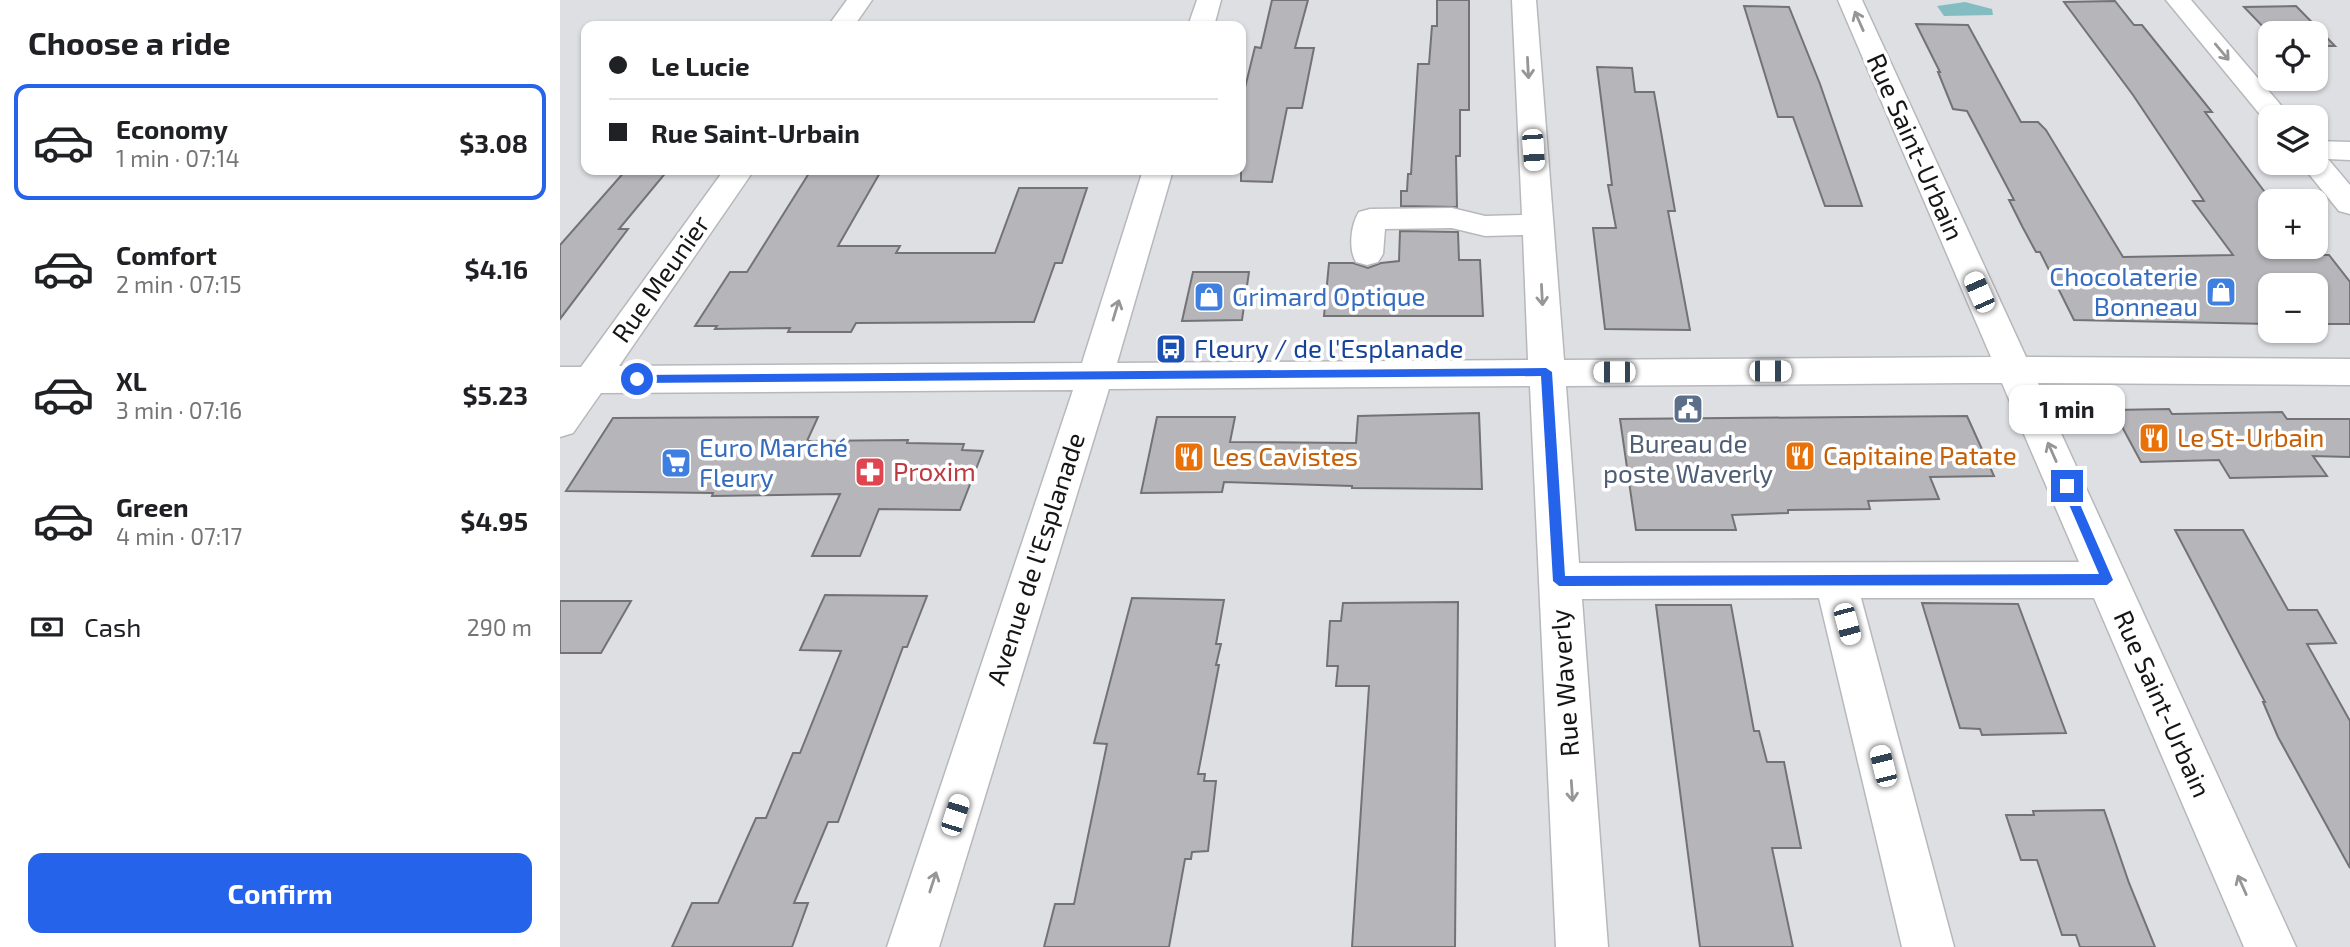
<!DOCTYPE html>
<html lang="en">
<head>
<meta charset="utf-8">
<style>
  body { margin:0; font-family:"Exo 2",sans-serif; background:#f6f6f6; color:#202124; height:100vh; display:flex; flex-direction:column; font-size:26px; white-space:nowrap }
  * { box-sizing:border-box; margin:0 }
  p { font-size:23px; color:#757577 }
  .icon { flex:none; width:38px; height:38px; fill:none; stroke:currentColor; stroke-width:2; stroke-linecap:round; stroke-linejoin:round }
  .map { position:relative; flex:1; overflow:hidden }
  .panel { display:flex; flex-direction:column; background:#fff; width:560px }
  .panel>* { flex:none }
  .top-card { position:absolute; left:21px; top:21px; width:665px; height:154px; border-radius:14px; box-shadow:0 2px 5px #0004; display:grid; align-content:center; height:154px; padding:0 28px; background:#fff }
  .buttons { position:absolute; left:1698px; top:21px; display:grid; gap:14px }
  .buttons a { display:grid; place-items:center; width:70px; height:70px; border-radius:14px; background:#fff; box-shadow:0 2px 5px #0004; font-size:35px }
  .end { position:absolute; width:32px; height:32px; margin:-16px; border:9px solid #2563eb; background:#fff; box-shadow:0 0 0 4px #fff }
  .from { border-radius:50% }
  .bubble { position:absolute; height:49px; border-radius:14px; background:#fff; box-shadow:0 2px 5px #0004; font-size:23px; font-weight:700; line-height:49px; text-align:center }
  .car { position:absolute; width:21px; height:42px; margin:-21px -10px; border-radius:9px; box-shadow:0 0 5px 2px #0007; background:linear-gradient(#fff 24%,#345 0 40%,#fff 0 76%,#345 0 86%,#fff 0) }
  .top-card b { display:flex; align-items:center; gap:24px; height:66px; font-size:26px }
  .top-card b+b { border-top:2px solid #e0e0e0 }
  .top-card i { width:18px; height:18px; background:#202124 }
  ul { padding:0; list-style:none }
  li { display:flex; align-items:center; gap:21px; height:116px; margin:0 14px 10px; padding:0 14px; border:4px solid transparent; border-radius:14px }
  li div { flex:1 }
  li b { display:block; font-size:26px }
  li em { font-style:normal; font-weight:700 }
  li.active { border-color:#2563eb }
  li>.icon { width:63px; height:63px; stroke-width:1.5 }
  h2 { padding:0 28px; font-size:32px; line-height:84px }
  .pay { display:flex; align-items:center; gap:18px; height:77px; padding:0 28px; font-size:26px }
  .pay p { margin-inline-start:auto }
  .primary-button { display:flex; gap:14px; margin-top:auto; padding:14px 28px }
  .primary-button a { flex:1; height:80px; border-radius:14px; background:#2563eb; color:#fff; font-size:28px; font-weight:700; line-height:80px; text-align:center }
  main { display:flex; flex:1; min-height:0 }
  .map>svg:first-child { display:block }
  .water { fill:#84bdc1 }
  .building { fill:#b6b5b9; stroke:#737376; stroke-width:2 }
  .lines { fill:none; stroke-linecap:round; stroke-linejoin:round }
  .minor-casing { stroke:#b7b8bb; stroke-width:3 }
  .minor { fill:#fff; fill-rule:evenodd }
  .oneway { stroke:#969696 }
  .route { fill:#2563eb }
  .labels { text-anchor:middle; stroke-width:7; stroke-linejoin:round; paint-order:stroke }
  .street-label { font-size:26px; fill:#151516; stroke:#fff }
  .shop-label { font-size:26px; fill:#366cbe; stroke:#fff; text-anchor:start }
  .transit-label { font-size:26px; fill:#164399; stroke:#fff; text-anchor:start }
  .food-label { font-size:26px; fill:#c56008; stroke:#fff; text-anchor:start }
  .service-label { font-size:26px; fill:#4e5e75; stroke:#fff }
  .health-label { font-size:26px; fill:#be3a42; stroke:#fff; text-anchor:start }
</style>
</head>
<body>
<main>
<section class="panel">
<h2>Choose a ride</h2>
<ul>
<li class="active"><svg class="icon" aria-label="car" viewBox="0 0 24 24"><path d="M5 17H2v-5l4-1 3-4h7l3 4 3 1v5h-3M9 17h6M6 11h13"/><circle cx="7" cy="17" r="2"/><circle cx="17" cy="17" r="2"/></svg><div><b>Economy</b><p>1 min · 07:14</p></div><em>$3.08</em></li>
<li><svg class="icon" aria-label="car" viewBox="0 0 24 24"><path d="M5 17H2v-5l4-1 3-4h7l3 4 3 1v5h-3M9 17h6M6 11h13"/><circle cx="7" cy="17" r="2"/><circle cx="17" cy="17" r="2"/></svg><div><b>Comfort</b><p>2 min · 07:15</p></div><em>$4.16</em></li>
<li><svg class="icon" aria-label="car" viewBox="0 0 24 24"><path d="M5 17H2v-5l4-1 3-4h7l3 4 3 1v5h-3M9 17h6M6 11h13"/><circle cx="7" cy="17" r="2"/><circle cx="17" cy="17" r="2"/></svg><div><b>XL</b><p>3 min · 07:16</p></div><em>$5.23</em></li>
<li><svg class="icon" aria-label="car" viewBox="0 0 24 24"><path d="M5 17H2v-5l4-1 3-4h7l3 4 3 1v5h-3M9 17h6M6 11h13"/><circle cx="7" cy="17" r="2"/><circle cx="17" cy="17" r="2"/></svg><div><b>Green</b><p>4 min · 07:17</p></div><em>$4.95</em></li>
</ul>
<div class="pay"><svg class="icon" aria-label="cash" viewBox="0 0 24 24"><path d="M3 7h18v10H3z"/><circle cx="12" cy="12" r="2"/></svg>Cash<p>290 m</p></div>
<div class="primary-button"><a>Confirm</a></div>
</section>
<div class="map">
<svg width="1790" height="947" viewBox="0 0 1790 947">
  <rect width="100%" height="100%" fill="#dedfe3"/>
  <!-- water -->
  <path class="water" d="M1405,2L1432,9L1433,15L1384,16L1377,6Z"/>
  <!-- building -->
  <path class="building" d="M712,0H748L735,48H754L742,108H727L712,182L681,181V104L695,47L701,48Z
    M877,0H909V110H900V156H896L897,207L841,206V191H847L848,174H851L858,64H869L872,26H877Z
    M1555,1L1574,25H1582L1652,112H1645L1710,199V255H1769L1790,282V324H1755V285H1710V324L1514,320L1480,252H1476L1462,226L1449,200H1454L1407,111L1393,109L1378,72H1380L1356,24L1408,25L1461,122H1478L1486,130L1563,257L1673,255L1633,201H1644L1573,95L1504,2Z
    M1184,6L1229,7L1260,84L1302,206H1265L1233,117H1218Z
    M1736,6L1775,46H1755V33L1710,34L1684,7Z
    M1037,67L1072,68L1075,92H1094L1115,211H1108L1130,330L1045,329L1033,228H1056L1048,185H1052Z
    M66,170H108L59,229H68L0,319V245Z
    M251,170L321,171L278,246H340L336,253H435L459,188H527L502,263H495L474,322L296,323L291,332H228L230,328L155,329L157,326H135L170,272H187Z
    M840,231L898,232L899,260H920L923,316H764L769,263H793L808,268L821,263L839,261Z
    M633,272H689L682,320L622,321Z
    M1609,409L1612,414L1722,412L1727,419H1790V457L1753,456L1767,476L1670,478L1659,460L1581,462L1553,410Z
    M919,413L922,489L792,488V486L664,482L662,492L581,493L597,417H675L670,442L796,443L798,416Z
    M1407,416L1434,476L1370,477L1379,499L1308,501L1310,509L1228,510V513L1172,515L1176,530H1076L1060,419Z
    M258,417L247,441L348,440L347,443L404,444L402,450L423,451L400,510L319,509L300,556H252L280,494L152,496L153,493L6,491L53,418Z
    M1615,530H1683L1728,610H1757L1776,643L1747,644L1790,721V868L1718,737L1703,702H1705Z
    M265,595L367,596L347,647H343L278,822H268L234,903H248L232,947H112L132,903H158L196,818H206L233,753H240L281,651L240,650Z
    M572,598L664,600L656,644H661L656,665H659L638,774H645L644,781H656L648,851L632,852L631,859H625L609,947H484L495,904H514L547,744L534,743Z
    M0,601H71L41,653H0Z
    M898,602L895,947H792L809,686H776L778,666H767L770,621H781L783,603Z
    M1362,603L1458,604L1506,733L1422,735L1420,729L1400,728Z
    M1096,605H1171L1194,731H1199L1207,762H1224L1241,848H1212L1233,947H1140Z
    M1544,810L1569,883L1595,947H1520L1516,935H1502L1477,860H1461L1446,815H1474L1473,811Z"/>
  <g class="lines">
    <!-- minor casing -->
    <g class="minor-casing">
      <path id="minor" d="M287,0H312L294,26H268Z
        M637,0H661L654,26H628Z
        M952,0H976L1004,360L1431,357L1278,0H1302L1466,357L1790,359V385L1478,383L1736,947H1684L1534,598H1301L1394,947H1342L1259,598L1022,599L1048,947H996L970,386L549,389L379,947H327L513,390L41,393L13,433L0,437V367H21L164,170H194L59,366L522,363L583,170H613L557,363L968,360L963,235L925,236L892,228L825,229L823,254L818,262L807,265L796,262C788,249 791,224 799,212L810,209L892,208L925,216L962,215ZM1410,383H1442L1519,562L1019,563L1006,386Z
        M1606,0H1631L1731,117H1710V124L1707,123Z
        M1755,141L1790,142V160L1768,159L1790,185V214L1779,211L1740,163H1755Z"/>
    </g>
    <!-- minor -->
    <use href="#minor" class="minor"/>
  </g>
  <!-- one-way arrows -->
  <defs><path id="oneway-shaft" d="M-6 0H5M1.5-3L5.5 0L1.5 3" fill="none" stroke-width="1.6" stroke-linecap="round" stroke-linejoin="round" transform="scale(1.75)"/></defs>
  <g class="oneway">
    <use href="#oneway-shaft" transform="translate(1299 21) rotate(-114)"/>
    <use href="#oneway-shaft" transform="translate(1662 52) rotate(50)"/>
    <use href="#oneway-shaft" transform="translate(968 68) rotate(87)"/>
    <use href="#oneway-shaft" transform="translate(982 295) rotate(87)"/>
    <use href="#oneway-shaft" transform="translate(556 310) rotate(-73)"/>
    <use href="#oneway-shaft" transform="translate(1492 452) rotate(-114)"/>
    <use href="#oneway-shaft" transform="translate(1012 791) rotate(86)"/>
    <use href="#oneway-shaft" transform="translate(373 882) rotate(-72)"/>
    <use href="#oneway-shaft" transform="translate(1682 885) rotate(-114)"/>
  </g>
  <!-- route -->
  <path class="route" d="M986,368L992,372L1005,576L1539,574L1501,486L1507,482L1512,486L1553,580L1547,585L999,586L993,581L981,376L77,383L72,379L77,375Z"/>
  <!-- icons -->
  <defs>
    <g id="shop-square" transform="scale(1.575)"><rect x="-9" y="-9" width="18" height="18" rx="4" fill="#3f7fe0" stroke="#fff"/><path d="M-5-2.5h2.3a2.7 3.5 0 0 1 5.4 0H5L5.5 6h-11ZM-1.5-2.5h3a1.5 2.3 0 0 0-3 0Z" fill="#fff"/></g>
    <g id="bus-square" transform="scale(1.575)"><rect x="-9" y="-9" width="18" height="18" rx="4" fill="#1a4fb4" stroke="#fff"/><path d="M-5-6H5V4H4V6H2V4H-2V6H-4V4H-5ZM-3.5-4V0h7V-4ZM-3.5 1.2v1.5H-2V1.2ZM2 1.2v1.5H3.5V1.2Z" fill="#fff"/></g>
    <g id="civic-square" transform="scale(1.575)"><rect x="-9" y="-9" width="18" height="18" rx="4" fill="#5c6f8a" stroke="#fff"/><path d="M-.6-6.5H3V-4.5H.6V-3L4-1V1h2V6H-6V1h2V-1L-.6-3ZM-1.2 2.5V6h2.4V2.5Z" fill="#fff"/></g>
    <g id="restaurant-square" transform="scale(1.575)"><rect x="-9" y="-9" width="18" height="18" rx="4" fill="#e8710a" stroke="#fff"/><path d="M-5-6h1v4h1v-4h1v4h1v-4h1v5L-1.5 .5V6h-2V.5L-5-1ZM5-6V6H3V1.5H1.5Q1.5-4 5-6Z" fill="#fff"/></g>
    <g id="supermarket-square" transform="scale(1.575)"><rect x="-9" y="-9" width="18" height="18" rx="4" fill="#3f7fe0" stroke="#fff"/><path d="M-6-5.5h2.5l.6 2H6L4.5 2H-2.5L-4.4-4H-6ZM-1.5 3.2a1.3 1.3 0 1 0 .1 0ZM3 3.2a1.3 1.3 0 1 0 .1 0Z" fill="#fff"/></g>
    <g id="pharmacy-square" transform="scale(1.575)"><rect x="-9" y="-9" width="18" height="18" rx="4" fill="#e0444e" stroke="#fff"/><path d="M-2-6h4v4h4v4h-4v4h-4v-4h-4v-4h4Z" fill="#fff"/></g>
  </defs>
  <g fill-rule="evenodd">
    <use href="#shop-square" x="1661" y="292"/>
    <use href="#shop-square" x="649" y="297"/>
    <use href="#bus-square" x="611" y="349"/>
    <use href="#civic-square" x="1128" y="409"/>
    <use href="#restaurant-square" x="1594" y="438"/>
    <use href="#restaurant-square" x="1240" y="456"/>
    <use href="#restaurant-square" x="629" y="457"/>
    <use href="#supermarket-square" x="116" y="463"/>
    <use href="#pharmacy-square" x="310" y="472"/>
  </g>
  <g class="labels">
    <!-- street labels -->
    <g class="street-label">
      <text transform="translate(1355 147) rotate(66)" y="9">Rue Saint-Urbain</text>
      <text transform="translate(101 279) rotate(-55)" y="9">Rue Meunier</text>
      <text transform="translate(476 559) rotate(-72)" y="9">Avenue de l'Esplanade</text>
      <text transform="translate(1005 683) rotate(-94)" y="9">Rue Waverly</text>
      <text transform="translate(1602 704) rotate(66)" y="9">Rue Saint-Urbain</text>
    </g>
    <!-- shop labels -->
    <g class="shop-label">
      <text x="1638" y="286" text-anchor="end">Chocolaterie<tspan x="1638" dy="30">Bonneau</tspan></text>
      <text x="672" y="306">Grimard Optique</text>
      <text x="139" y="457">Euro Marché<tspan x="139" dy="30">Fleury</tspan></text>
    </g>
    <!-- transit labels -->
    <g class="transit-label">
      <text x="634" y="358">Fleury / de l'Esplanade</text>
    </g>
    <!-- food labels -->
    <g class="food-label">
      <text x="1617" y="447">Le St-Urbain</text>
      <text x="1263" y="465">Capitaine Patate</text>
      <text x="652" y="466">Les Cavistes</text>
    </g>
    <!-- service labels -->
    <g class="service-label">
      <text x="1128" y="453">Bureau de<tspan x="1128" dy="30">poste Waverly</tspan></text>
    </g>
    <!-- health labels -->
    <g class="health-label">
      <text x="333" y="481">Proxim</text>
    </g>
  </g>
</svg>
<div class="buttons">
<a><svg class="icon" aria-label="locate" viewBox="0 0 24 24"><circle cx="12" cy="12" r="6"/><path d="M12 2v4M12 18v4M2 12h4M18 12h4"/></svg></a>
<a><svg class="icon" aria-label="layers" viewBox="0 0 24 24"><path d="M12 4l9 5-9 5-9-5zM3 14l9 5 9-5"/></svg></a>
<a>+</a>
<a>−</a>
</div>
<i class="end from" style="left:77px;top:379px"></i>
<i class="end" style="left:1507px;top:486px"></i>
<div class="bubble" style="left:1449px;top:385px;width:116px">1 min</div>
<i class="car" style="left:973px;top:150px;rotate:176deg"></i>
<i class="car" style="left:1419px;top:292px;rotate:336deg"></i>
<i class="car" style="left:1210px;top:371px;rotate:90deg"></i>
<i class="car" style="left:1054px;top:372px;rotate:270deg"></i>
<i class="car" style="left:1287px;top:624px;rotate:165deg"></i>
<i class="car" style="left:1323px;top:766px;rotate:346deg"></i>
<i class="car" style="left:395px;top:815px;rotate:18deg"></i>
<div class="top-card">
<b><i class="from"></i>Le Lucie</b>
<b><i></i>Rue Saint-Urbain</b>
</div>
</div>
</main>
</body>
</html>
